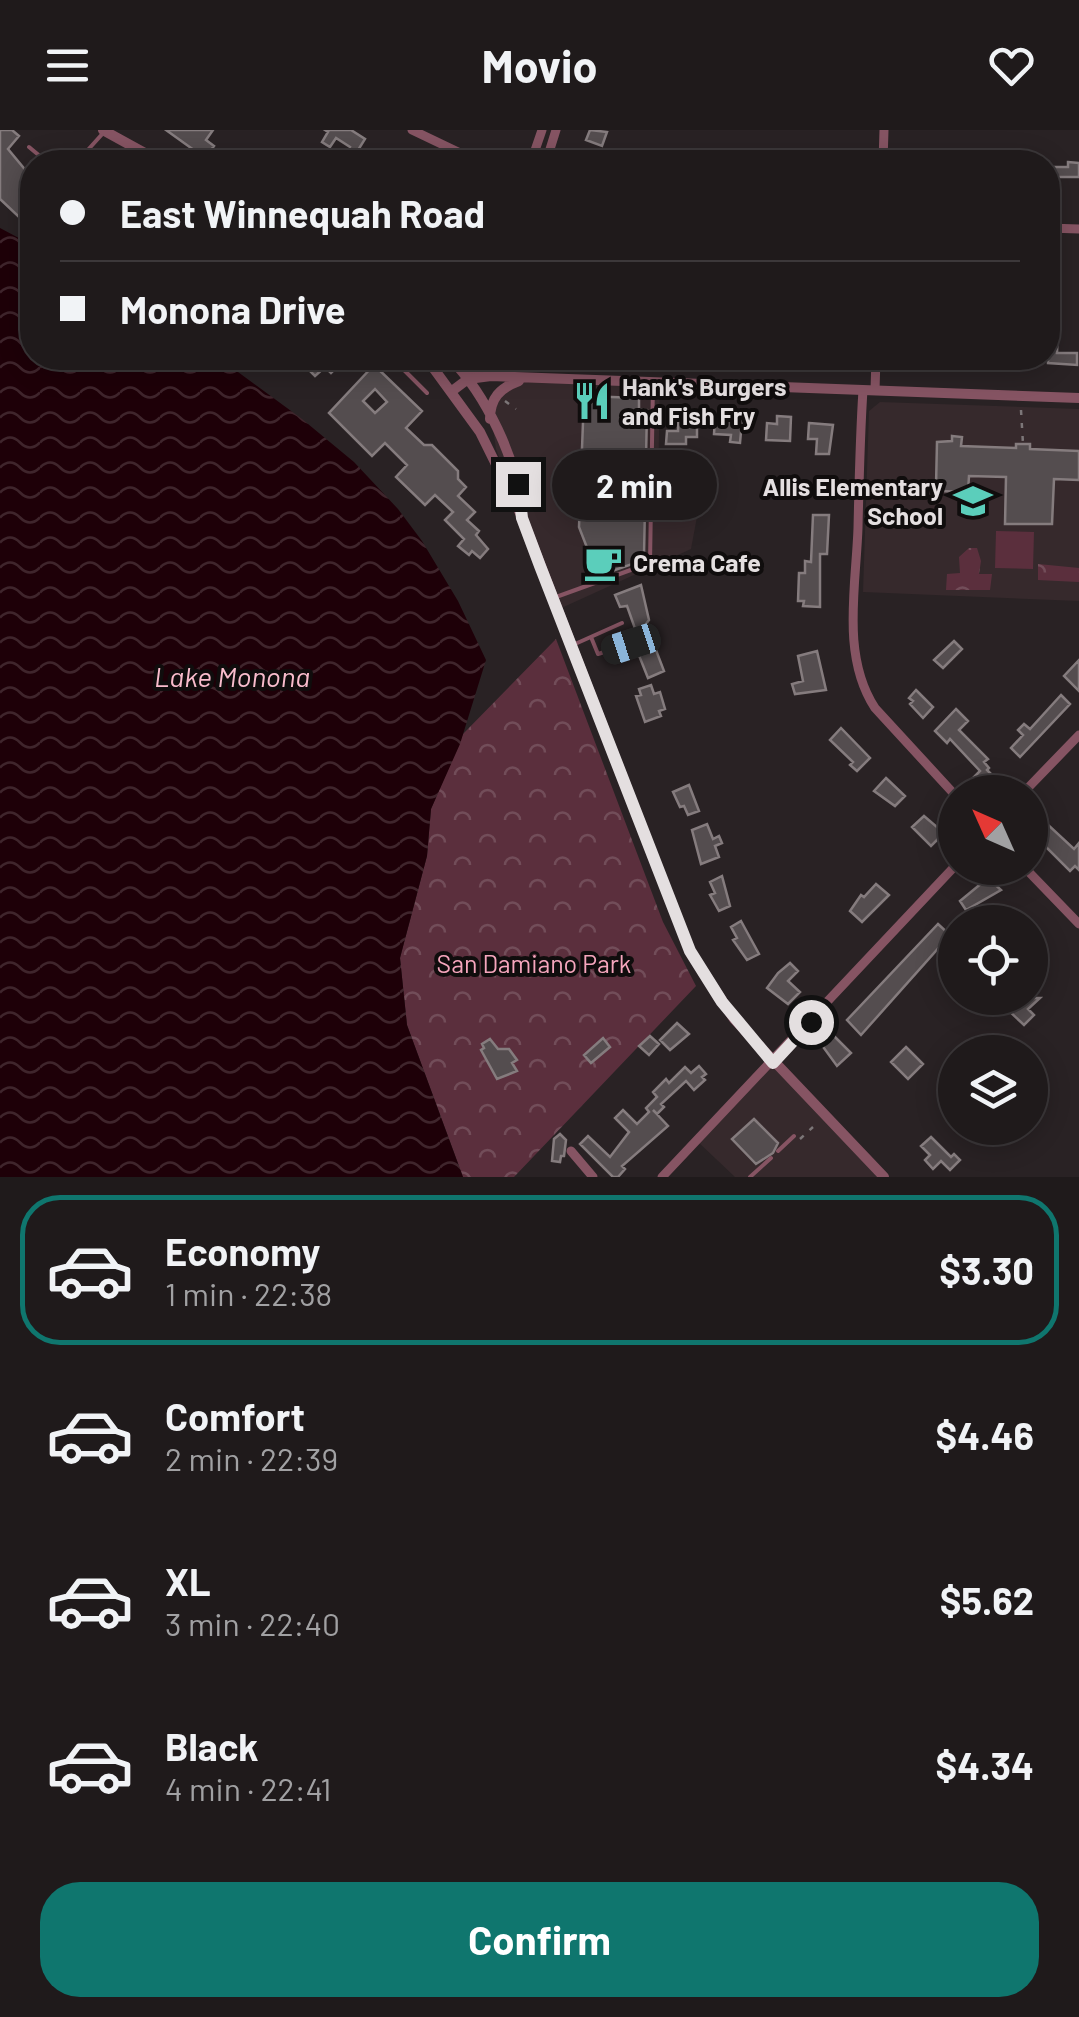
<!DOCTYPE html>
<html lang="en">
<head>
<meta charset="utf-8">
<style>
  body { margin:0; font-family:Barlow,sans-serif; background:#272324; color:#f1f3f6; height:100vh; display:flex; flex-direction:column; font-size:38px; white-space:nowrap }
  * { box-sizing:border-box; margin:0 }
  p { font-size:32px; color:#a1a1a3 }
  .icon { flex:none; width:55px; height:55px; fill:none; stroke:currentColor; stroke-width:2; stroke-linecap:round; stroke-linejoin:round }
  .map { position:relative; height:1047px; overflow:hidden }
  .panel { display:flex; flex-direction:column; background:#1f1a1b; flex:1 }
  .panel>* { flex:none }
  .guide { position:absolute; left:20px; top:20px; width:1040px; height:220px; border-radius:40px; box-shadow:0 5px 25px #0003,0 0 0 2px #3c383a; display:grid; align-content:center; height:220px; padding:0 40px; background:#1f1a1b }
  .needle { width:65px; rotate:315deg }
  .tools { position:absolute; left:938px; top:645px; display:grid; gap:20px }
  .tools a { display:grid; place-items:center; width:110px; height:110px; border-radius:50%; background:#1f1a1b; box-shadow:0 5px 25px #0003,0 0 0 2px #3c383a; font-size:50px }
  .end { position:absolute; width:45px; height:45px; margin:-22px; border:12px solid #e4dfe0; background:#111; box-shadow:0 0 0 5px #111 }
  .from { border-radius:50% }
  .bubble { position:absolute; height:70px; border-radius:35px; background:#1f1a1b; box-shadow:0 5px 25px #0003,0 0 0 2px #3c383a; font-size:32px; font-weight:700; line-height:70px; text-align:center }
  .car { position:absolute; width:30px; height:60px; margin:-30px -15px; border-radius:12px; box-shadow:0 0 8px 2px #0007; background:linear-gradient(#222 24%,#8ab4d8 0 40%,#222 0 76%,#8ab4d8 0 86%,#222 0) }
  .guide b { display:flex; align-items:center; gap:35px; height:95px; font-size:38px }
  .guide b+b { border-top:2px solid #3c383a }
  .guide i { width:25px; height:25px; background:#f1f3f6 }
  ul { padding:18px 0 0; list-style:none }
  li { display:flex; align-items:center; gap:30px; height:150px; margin:0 20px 15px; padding:0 20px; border:5px solid transparent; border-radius:40px }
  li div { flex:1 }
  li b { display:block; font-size:38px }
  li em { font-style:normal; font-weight:700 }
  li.current { border-color:#0f766e }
  li>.icon { width:90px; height:90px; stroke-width:1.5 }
  .cta { display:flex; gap:20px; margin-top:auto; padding:20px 40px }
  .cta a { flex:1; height:115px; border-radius:40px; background:#0f766e; color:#fff; font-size:40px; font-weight:700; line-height:115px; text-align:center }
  header { display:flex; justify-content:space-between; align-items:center; height:130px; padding:0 40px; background:#1f1a1b; font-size:45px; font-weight:700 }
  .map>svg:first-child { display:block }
  .built { fill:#36292c }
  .grass { fill:#5b2f3d }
  .park { fill:url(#park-crowns) }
  .water { fill:url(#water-waves) }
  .building { fill:#544d4f; stroke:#857c7e; stroke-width:2.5; fill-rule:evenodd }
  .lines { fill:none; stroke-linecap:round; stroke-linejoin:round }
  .path { stroke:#7c7678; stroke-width:2.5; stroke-dasharray:5 8; stroke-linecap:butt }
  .service { stroke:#865463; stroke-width:4 }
  .minor { stroke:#865463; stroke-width:9 }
  .tertiary { stroke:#865463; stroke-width:10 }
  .route { stroke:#e4dfe0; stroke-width:12 }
  .labels { text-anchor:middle; stroke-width:8; stroke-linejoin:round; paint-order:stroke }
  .poi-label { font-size:25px; font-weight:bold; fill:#e4dfe0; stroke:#100d0d; text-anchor:start }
  .park-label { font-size:25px; fill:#f6a6bd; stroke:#100d0d }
  .water-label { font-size:28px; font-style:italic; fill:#f9bccc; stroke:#100d0d }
</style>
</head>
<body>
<header><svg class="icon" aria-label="menu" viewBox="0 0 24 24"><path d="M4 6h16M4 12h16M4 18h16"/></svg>Movio<svg class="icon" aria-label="heart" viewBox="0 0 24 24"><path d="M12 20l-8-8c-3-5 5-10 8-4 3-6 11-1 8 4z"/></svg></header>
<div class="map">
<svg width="1079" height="1047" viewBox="0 0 1079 1047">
  <defs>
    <pattern id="park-crowns" width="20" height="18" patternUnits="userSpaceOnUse" patternTransform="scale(2.5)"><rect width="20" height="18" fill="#5b2f3d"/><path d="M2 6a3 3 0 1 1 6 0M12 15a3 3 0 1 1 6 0" fill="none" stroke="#724d59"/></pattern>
    <pattern id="water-waves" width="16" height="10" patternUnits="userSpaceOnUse" patternTransform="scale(2.5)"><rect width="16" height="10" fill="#1e0008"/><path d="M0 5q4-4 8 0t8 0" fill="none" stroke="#3f252c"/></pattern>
  </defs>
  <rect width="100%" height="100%" fill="#292224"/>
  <!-- built -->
  <path class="built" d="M506,248L660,253L658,357L702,360L691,419L557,480L496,319L491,285L492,274Z
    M880,272L1079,279V471L863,462L869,281Z
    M773,933L884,1047H735L697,1011Z"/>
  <!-- grass -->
  <path class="grass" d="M996,401L1034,402L1033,439L995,438Z"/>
  <!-- park -->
  <path class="park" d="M969,418H977L981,431L979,444H992L990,460H946L947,444L960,443L959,427Z
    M1038,434L1079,438V452L1038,450Z
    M556,509L663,792L696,856L514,1047H463L407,895L400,828L427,726L431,679L463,604Z"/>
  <!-- water -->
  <path class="water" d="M0,98L32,115V228H218L223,231L302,289L354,332L398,379L422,411L458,471L486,530L460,614L431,679L427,726L400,828L407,895L463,1047H0Z"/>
  <!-- building -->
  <path class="building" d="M0,0H12L19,6L8,19L32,48V90L23,81L18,86L0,69Z
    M166,0H213L206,10L214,16L205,28Z
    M325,0H351L365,9L355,25L348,21L350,17L336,8L330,17L322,12L328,2Z
    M590,0L607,2L602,16L586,10Z
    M1068,32L1079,33V47H1054V37H1068Z
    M1048,199L1058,200L1057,223H1077V235L1048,233Z
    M316,228H335L341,233L331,243L325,237L315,246L306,237Z
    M374,235L422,281L406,298L424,315H432L458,341V349L466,357L458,366L475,382L467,390L479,401L476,405L488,419L480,428L472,421L469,425L458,416L464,409L445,390L453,382L435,365L425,375L396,347L407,335L385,313L372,326L329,283ZM375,259L387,272L375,283L363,271Z
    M584,266L639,268V279L647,280L644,425L636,428L638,432L598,446L579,397Z
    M777,286L791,287L790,311L766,310L767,293L777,294Z
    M678,289L697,290V307H686V314H666L667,301H678Z
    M715,289L742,291L740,313L730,312L731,305L714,304Z
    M809,293L833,295L829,324H816L817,309H808Z
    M952,306L962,307L961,316L1016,318V314H1030V319L1079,321V350L1054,349L1052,394H1005L1006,347L969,346L968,362L939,361V356H936L937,312L952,311Z
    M813,385H829L827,424H820V477L803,476L804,471H798L799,443H805V431L811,432Z
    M641,455L649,490L646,494L664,541L648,548L638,523L643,521L627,476L620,477L615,465Z
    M954,511L962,519L943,538L934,530Z
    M817,521L826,560L795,564L792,554L803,551L798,526Z
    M1079,530V561L1064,546Z
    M651,555L654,564L660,562L665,579L659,581L661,586L645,592L636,566L641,565L639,559Z
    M916,560L933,577L923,588L910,574L913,571L909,568Z
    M1061,565L1070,574L1020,627L1011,618L1023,605L1018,600L1024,594L1030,599Z
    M956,579L968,591L959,600L988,629L984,632L989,638L987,640L997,650L986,661L973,648L980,641L950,609L947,613L935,601Z
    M841,598L870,628L857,641L850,635L853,632L830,610Z
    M886,648L905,666L895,676L874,661Z
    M689,655L699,681L688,685L684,676L680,677L673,662Z
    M924,686L944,703L931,716L912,697Z
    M1035,688L1041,693L1044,691L1074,719L1079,713V740L1075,736L1070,741L1043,714L1046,711L1030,695Z
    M707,694L713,709L719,706L722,713L715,716L719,727L701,734L692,700Z
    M722,746L730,776L719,781L710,765L715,763L710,752Z
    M988,748L1001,760L966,780L960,771Z
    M876,754L889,765L862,792L850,781L861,765L864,767Z
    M741,791L759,824L747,830L733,810L737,808L731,797Z
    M938,794L950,805L861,905L847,890Z
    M790,833L798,841L788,851L800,862L788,874L767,858L778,843Z
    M1018,868H1040L1028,879L1034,885L1024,895L1007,879Z
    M677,893L689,904L670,920L660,910Z
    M832,904L851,923L837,936L821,914Z
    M650,906L659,914L649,925L639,916Z
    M603,908L610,917L591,933L584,925Z
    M490,909L498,919H509L517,930L512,933L517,941L497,949L481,920L484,918L482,914Z
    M906,917L923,934L908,949L891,932Z
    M699,936L706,944L702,947L705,950L694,960L686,951L661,974L664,977L657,984L653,980L668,996L622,1036L625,1039L618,1047H613L580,1014L588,1006L610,1027L629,1002L615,988L623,980L637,994L649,982L646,978L657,967L653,962L666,949L669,953L685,937L691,943Z
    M754,989L778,1013L773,1023L756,1034L732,1009Z
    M560,1004L566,1010L564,1026H561L560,1032L552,1031L554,1009Z
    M931,1007L951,1027L954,1024L960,1030L950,1040L941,1031L933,1039L925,1030L930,1025L921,1016Z"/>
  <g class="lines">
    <!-- path -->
    <path class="path" d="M505,271L516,279
      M1021,280L1023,314
      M800,1009L813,997"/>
    <!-- service -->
    <path class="service" d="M29,17L47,32
      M77,32L105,1
      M392,228L427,263
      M556,467L650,433L653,253
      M591,507L598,524L631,514
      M575,514L622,493
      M778,1021L794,1006
      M750,1047L771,1028"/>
    <!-- minor -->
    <path class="minor" d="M412,0L479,32
      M531,32L542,0
      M546,32L556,0
      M883,32L884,0
      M1048,98L1079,99
      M468,249L481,238L484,228
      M468,249L469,228
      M863,260C860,306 859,352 858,398C856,457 841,526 875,578L955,665
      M875,260L876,228
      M1024,662L1079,605
      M1025,738L1079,794
      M571,1021L593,1047
      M662,1047L955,736"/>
    <!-- tertiary -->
    <path class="tertiary" d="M103,0L161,32
      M426,228L480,302L522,387L690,821L734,889L884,1047
      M450,228C486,265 517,329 522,382
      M452,261L468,249L491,246L1079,268
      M490,289C490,268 500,258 519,251"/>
  </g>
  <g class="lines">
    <!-- route -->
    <path class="route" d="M518,354L522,388L540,436L690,821L722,872L773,933L811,892"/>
  </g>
  <!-- icons -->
  <defs>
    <g id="restaurant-bare" transform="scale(3)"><path d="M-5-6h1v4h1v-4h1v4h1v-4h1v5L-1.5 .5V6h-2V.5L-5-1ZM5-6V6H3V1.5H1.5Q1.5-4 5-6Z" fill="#5bcebb" stroke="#100d0d" stroke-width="2.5" paint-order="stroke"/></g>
    <g id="school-bare" transform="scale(3)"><path d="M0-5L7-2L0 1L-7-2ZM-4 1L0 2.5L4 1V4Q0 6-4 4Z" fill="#5bcebb" stroke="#100d0d" stroke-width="2.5" paint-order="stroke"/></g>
    <g id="cafe-bare" transform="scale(3)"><path d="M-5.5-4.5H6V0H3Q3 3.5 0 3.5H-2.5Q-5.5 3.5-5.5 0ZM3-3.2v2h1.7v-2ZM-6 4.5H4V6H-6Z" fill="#5bcebb" stroke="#100d0d" stroke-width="2.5" paint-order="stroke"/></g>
  </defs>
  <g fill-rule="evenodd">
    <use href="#restaurant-bare" x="592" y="271"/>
    <use href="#school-bare" x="973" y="371"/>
    <use href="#cafe-bare" x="603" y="433"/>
  </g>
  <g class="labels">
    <!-- poi labels -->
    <g class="poi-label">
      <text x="622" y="266">Hank's Burgers<tspan x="622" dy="29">and Fish Fry</tspan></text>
      <text x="943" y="366" text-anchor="end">Allis Elementary<tspan x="943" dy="29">School</tspan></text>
      <text x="633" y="442">Crema Cafe</text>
    </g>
    <!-- park labels -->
    <g class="park-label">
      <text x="534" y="843">San Damiano Park</text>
    </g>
    <!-- water labels -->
    <g class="water-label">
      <text x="232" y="557">Lake Monona</text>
    </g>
  </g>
</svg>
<div class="tools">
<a><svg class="needle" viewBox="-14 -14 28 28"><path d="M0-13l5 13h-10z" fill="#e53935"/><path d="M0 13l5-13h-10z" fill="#a1a1a3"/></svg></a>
<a><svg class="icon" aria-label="locate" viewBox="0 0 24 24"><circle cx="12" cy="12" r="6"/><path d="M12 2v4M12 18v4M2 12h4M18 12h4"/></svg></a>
<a><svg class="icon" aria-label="layers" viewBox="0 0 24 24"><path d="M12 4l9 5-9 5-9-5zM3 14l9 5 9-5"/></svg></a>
</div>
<i class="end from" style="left:811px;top:892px"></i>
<i class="end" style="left:518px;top:354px"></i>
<div class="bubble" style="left:552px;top:320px;width:165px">2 min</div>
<i class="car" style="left:631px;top:514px;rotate:252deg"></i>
<div class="guide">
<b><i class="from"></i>East Winnequah Road</b>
<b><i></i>Monona Drive</b>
</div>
</div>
<section class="panel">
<ul>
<li class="current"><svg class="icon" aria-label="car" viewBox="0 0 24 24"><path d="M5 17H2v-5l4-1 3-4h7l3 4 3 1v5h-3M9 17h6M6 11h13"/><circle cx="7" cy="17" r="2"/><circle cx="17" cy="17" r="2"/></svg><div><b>Economy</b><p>1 min · 22:38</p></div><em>$3.30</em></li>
<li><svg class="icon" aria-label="car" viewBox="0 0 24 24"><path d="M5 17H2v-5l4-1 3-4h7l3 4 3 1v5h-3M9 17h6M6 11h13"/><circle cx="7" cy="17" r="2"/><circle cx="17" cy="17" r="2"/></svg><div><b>Comfort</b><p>2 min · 22:39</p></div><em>$4.46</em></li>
<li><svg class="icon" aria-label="car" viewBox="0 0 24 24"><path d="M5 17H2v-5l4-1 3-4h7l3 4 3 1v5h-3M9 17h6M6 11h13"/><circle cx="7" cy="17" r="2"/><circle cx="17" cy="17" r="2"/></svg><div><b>XL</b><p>3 min · 22:40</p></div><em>$5.62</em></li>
<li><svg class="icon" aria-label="car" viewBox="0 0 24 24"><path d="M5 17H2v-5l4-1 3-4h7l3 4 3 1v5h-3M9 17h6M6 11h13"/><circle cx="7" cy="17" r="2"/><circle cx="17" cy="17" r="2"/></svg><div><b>Black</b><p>4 min · 22:41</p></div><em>$4.34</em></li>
</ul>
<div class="cta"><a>Confirm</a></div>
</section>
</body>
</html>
